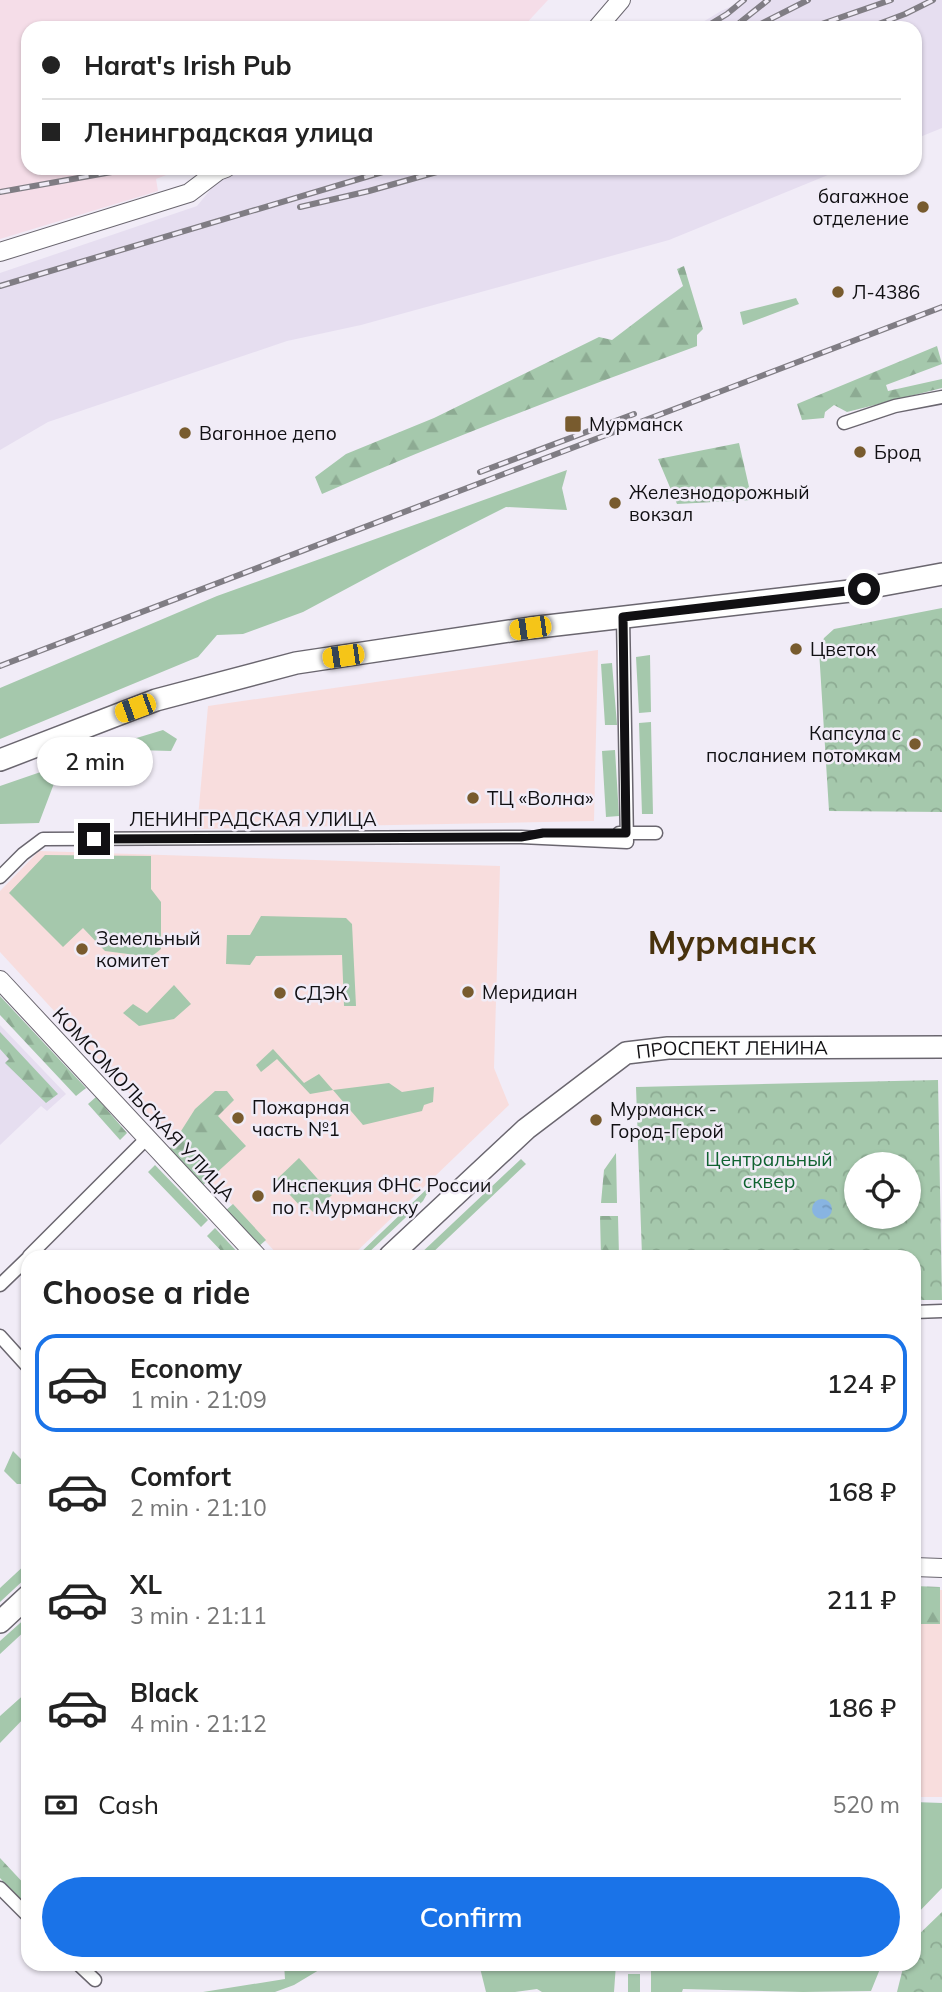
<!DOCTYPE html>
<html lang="en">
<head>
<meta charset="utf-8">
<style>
  body { margin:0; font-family:Mulish,sans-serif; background:#f6f6f6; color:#222; height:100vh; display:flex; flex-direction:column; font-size:26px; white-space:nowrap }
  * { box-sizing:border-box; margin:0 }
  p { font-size:23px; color:#767676 }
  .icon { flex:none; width:38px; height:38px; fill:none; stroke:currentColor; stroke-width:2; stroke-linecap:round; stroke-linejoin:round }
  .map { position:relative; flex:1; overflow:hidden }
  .side { position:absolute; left:21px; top:1250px; width:900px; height:721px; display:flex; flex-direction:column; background:#fff; border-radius:21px; box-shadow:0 2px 5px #0004 }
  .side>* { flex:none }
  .hud { position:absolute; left:21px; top:21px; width:901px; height:154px; border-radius:21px; box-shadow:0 2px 5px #0004; display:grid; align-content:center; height:154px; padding:0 21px; background:#fff }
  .controls { position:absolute; left:844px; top:1152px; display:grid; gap:14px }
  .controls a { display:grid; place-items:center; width:77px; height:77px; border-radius:50%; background:#fff; box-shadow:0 2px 5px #0004; font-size:35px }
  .end { position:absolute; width:32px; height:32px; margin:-16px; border:9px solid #111013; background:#fff; box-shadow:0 0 0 4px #fff }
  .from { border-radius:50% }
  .bubble { position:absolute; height:49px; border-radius:24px; background:#fff; box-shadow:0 2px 5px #0004; font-size:23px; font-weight:600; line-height:49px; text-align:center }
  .car { position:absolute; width:21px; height:42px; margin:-21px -10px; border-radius:9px; box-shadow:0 0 5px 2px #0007; background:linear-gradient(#f5c518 24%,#345 0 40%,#f5c518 0 76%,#345 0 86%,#f5c518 0) }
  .hud b { display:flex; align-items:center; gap:24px; height:66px; font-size:26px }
  .hud b+b { border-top:2px solid #e0e0e0 }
  .hud i { width:18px; height:18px; background:#222 }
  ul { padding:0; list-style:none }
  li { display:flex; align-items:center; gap:21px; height:98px; margin:0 14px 10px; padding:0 7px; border:4px solid transparent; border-radius:21px }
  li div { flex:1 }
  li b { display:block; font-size:26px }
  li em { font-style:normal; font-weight:600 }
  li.selected { border-color:#1a73e8 }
  li>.icon { width:63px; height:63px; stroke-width:1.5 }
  h2 { padding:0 21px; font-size:32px; line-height:84px }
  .pay { display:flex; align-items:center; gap:18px; height:77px; padding:0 21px; font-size:26px }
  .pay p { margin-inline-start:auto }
  .button { display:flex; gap:14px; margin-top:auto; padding:14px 21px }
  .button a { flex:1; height:80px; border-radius:42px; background:#1a73e8; color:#fff; font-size:28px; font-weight:600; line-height:80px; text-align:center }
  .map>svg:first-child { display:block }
  .commercial { fill:#f8dddd }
  .industrial { fill:#f5dde8 }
  .built { fill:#e6def0 }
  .grass { fill:#a5c8ac }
  .forest { fill:url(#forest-firs) }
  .park { fill:url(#park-crowns); fill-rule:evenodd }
  .water { fill:url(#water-ripples) }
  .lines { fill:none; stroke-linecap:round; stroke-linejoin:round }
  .street-casing { stroke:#6a666f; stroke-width:15 }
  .secondary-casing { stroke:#6a666f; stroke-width:20 }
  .primary-casing { stroke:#6a666f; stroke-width:24 }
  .street { stroke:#fff; stroke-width:12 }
  .secondary { stroke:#fff; stroke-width:18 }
  .primary { stroke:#fff; stroke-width:21 }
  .rail-casing { stroke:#807d84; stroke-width:6 }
  .rail { stroke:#f1ecf7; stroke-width:3.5; stroke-dasharray:10; stroke-linecap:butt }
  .route { stroke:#111013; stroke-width:9 }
  .poi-dot { fill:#785b2e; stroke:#f1ecf7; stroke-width:2.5 }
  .labels { text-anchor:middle; stroke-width:5; stroke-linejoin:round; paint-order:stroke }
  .poi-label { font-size:19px; fill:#111013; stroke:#f1ecf7; text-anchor:start }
  .street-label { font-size:19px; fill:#111013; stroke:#f1ecf7 }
  .park-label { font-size:19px; fill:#0f6230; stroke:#f1ecf7 }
  .town-label { font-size:33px; font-weight:bold; fill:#48320d; stroke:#f1ecf7 }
</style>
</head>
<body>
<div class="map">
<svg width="942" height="1992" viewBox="0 0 942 1992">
  <defs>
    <pattern id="forest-firs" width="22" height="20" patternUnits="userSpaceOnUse" patternTransform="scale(1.75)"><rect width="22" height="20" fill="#a5c8ac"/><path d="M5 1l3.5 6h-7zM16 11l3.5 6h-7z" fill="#8dab93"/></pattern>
    <pattern id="park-crowns" width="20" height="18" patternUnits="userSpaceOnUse" patternTransform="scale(1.75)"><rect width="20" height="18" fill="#a5c8ac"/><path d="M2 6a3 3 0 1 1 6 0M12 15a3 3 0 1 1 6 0" fill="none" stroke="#8dab93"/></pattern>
    <pattern id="water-ripples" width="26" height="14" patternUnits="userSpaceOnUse" patternTransform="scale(1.75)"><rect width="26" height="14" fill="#88b4e1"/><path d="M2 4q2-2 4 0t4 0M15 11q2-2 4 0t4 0" fill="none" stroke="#749ac0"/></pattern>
  </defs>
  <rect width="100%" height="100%" fill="#f1ecf7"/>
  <!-- commercial -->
  <path class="commercial" d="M598,650L594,821L197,829L208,706Z
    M39,851L500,866L494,1068L509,1105L352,1256H279L0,952V891Z
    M914,1590H942V1797H914Z"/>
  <!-- industrial -->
  <path class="industrial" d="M0,0H548L522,28H28V168H184L156,179L158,191L0,239Z"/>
  <!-- built -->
  <path class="built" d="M746,0H942V128L915,139V28H693L721,11Z
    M241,168H845L669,240L361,325L287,341L48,422L0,450V273L197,206L225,172Z
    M0,1025L66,1094L47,1111L41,1106L0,1145Z"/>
  <!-- grass -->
  <path class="grass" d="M796,298L799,304L743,325L740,312Z
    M567,470L562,488L567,510L506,507L389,566L303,612L243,634L217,635L198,657L0,739V688L217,596Z
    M650,655L651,712L639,713L636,657Z
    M612,663L617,725H605L601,664Z
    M651,722L653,814H642L639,723Z
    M163,730L177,739L171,751L100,749Z
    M615,750L619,816L606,817L602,751Z
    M61,765L39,823L0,824V786Z
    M45,855L151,856V889L161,902V949L151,957L105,951L83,928L63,947L9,893Z
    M261,916L346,918L352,924L356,1006H344L342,955L256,956L250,965L226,964L227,935H250Z
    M174,985L191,1004L174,1019L139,1026L123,1013L133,1004L147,1013Z
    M273,1049L304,1083L319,1074L333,1090L389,1083L402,1092L434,1087L433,1102L424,1105L422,1111L363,1125L333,1090L310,1094L277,1059L261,1072L256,1065Z
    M299,1158L332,1195L313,1212L306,1205L302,1208L276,1180Z
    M521,1159L526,1164L429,1256H418Z
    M433,1183L423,1201L365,1256H357Z
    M13,1451L28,1466V1484H17L4,1471Z
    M28,1562V1576L0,1602V1588Z
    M28,1616V1628L0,1654V1641Z
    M28,1691V1714L0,1743V1716Z
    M914,1802L942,1803V1888L914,1917Z
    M284,1964H329L294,1985L275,1992H203L285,1979Z
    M479,1964H616L614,1992H542L537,1989L515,1992H486Z
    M651,1964H882L871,1991L803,1992L683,1989L682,1992H651Z
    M628,1974H640V1992H628Z"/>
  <!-- forest -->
  <path class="forest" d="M684,266L703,329L697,335V346C571,392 445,440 322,494L315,477L346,454L434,418L599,337L612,340L683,286L677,269Z
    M937,346L942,364L886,385L888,391L942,379V388L847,412L834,405L825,412L824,418L802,420L797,404Z
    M739,443L752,500L677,504L658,459Z
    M0,996L86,1088L76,1096L0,1015Z
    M0,1032L58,1094L46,1103L5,1063L9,1059L0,1049Z
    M215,1091H227L234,1100L218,1116L246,1146L202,1186L169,1150L195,1109Z
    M96,1097L127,1133L120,1140L88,1104Z
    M616,1153L617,1203H601L604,1170Z
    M155,1165L208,1220L201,1227L148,1172Z
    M233,1204L266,1240L258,1247L225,1211Z
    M600,1216H618L619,1256H601Z
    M215,1228L241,1256H226L207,1236Z
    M914,1586L940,1587V1624H914Z
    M0,1858L28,1888V1908L0,1878Z"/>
  <!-- park -->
  <path class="park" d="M942,608V812L829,811L819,650L824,638L834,629Z
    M938,1080L942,1300H914V1256H642L636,1087ZM856,1164H908V1216H856Z
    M942,1912V1992H897L904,1964H914V1939Z"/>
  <!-- water -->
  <path class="water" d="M812 1209a10 10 0 1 1 20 0a10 10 0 1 1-20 0Z"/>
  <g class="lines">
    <!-- street casing -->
    <g class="street-casing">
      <path id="street" d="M844,423L895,406L942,397
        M619,833H656
        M0,877L23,854L43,839L521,837L627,842L623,617
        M29,1256L147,1138
        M0,1285L28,1258
        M914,1312L942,1311
        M0,1336L28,1367
        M0,1888L28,1916
        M78,1964L95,1980"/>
    </g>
    <!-- secondary casing -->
    <g class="secondary-casing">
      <path id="secondary" d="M597,28L621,0
        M0,252L189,193L218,171L226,168
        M0,980L257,1256
        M914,1567L942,1568"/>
    </g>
    <!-- primary casing -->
    <g class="primary-casing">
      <g id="primary">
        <path d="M0,760L156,700L296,663L530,628L850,591L942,574"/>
        <path id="s1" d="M390,1256L526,1129L626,1053L668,1048L942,1047"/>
        <path d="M0,1622L28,1596"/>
      </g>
    </g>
    <!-- street -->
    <use href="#street" class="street"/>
    <!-- secondary -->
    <use href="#secondary" class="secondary"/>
    <!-- primary -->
    <use href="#primary" class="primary"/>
    <!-- rail casing -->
    <g class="rail-casing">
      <path id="rail" d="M704,28L727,14L744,0
        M733,28L768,0
        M753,28L808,0
        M810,28L891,0
        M868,28L905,14L933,0
        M0,192L134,168
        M300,207L369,191L451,168
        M0,286L396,168
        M480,472L634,414
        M0,666L942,307"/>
    </g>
    <!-- rail -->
    <use href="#rail" class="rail"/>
  </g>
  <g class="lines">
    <!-- route -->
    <path class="route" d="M94,839L505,837H521L543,833H626L623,617L864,589"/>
  </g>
  <!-- markers -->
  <g class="poi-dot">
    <circle cx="923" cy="207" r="7"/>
    <circle cx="838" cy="292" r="7"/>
    <rect x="564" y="415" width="18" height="18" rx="3.5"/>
    <circle cx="185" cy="433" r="7"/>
    <circle cx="860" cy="452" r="7"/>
    <circle cx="615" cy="503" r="7"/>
    <circle cx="796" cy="649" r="7"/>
    <circle cx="915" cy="744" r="7"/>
    <circle cx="473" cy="798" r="7"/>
    <circle cx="82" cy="949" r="7"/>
    <circle cx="468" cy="992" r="7"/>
    <circle cx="280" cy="993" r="7"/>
    <circle cx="238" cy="1118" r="7"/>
    <circle cx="596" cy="1120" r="7"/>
    <circle cx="258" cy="1196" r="7"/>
  </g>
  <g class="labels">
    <!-- poi labels -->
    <g class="poi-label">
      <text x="909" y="203" text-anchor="end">багажное<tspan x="909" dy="22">отделение</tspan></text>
      <text x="852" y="299">Л-4386</text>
      <text x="589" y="431">Мурманск</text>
      <text x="199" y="440">Вагонное депо</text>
      <text x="874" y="459">Брод</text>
      <text x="629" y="499">Железнодорожный<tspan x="629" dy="22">вокзал</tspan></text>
      <text x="810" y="656">Цветок</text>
      <text x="901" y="740" text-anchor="end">Капсула с<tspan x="901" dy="22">посланием потомкам</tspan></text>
      <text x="487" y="805">ТЦ «Волна»</text>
      <text x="96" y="945">Земельный<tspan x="96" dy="22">комитет</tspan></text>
      <text x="482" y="999">Меридиан</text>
      <text x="294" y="1000">СДЭК</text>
      <text x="252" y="1114">Пожарная<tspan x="252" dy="22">часть №1</tspan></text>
      <text x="610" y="1116">Мурманск -<tspan x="610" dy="22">Город-Герой</tspan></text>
      <text x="272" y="1192">Инспекция ФНС России<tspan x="272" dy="22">по г. Мурманску</tspan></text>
    </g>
    <!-- street labels -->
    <g class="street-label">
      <text x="253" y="826">ЛЕНИНГРАДСКАЯ УЛИЦА</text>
      <text dy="7" stroke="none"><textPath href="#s1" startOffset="418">ПРОСПЕКТ ЛЕНИНА</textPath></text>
      <text transform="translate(144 1104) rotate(47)" y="7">КОМСОМОЛЬСКАЯ УЛИЦА</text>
    </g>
    <!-- park labels -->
    <g class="park-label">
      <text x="769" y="1166">Центральный<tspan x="769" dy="22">сквер</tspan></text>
    </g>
    <!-- town labels -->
    <g class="town-label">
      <text x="732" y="954">Мурманск</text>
    </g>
  </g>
</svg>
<div class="controls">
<a><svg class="icon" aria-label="locate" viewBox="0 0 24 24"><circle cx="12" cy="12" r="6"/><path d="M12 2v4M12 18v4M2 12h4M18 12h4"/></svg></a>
</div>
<i class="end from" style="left:864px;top:589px"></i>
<i class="end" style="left:94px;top:839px"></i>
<div class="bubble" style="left:37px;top:737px;width:116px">2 min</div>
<i class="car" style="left:530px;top:628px;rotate:262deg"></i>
<i class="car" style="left:343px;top:656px;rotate:262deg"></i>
<i class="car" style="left:135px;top:708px;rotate:250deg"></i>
<div class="hud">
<b><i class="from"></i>Harat's Irish Pub</b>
<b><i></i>Ленинградская улица</b>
</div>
<section class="side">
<h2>Choose a ride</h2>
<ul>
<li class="selected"><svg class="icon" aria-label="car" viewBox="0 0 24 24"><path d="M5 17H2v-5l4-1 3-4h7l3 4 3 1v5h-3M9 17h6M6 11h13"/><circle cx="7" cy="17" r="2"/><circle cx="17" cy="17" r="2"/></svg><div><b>Economy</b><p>1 min · 21:09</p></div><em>124 ₽</em></li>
<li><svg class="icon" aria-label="car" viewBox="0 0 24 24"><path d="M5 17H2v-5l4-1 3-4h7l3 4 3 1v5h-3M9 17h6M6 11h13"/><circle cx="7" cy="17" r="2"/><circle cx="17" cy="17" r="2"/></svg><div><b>Comfort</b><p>2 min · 21:10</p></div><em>168 ₽</em></li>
<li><svg class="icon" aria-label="car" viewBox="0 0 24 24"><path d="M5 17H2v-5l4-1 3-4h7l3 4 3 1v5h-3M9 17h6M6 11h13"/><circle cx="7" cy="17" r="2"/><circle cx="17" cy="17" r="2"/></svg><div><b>XL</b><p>3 min · 21:11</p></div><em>211 ₽</em></li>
<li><svg class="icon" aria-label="car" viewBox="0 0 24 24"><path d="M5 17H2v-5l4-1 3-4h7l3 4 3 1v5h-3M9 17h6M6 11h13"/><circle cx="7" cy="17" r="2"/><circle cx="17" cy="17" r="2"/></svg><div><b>Black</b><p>4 min · 21:12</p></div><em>186 ₽</em></li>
</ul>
<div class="pay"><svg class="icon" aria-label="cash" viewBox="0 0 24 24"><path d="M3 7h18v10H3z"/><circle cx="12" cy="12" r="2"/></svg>Cash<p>520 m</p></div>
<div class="button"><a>Confirm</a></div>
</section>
</div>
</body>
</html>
